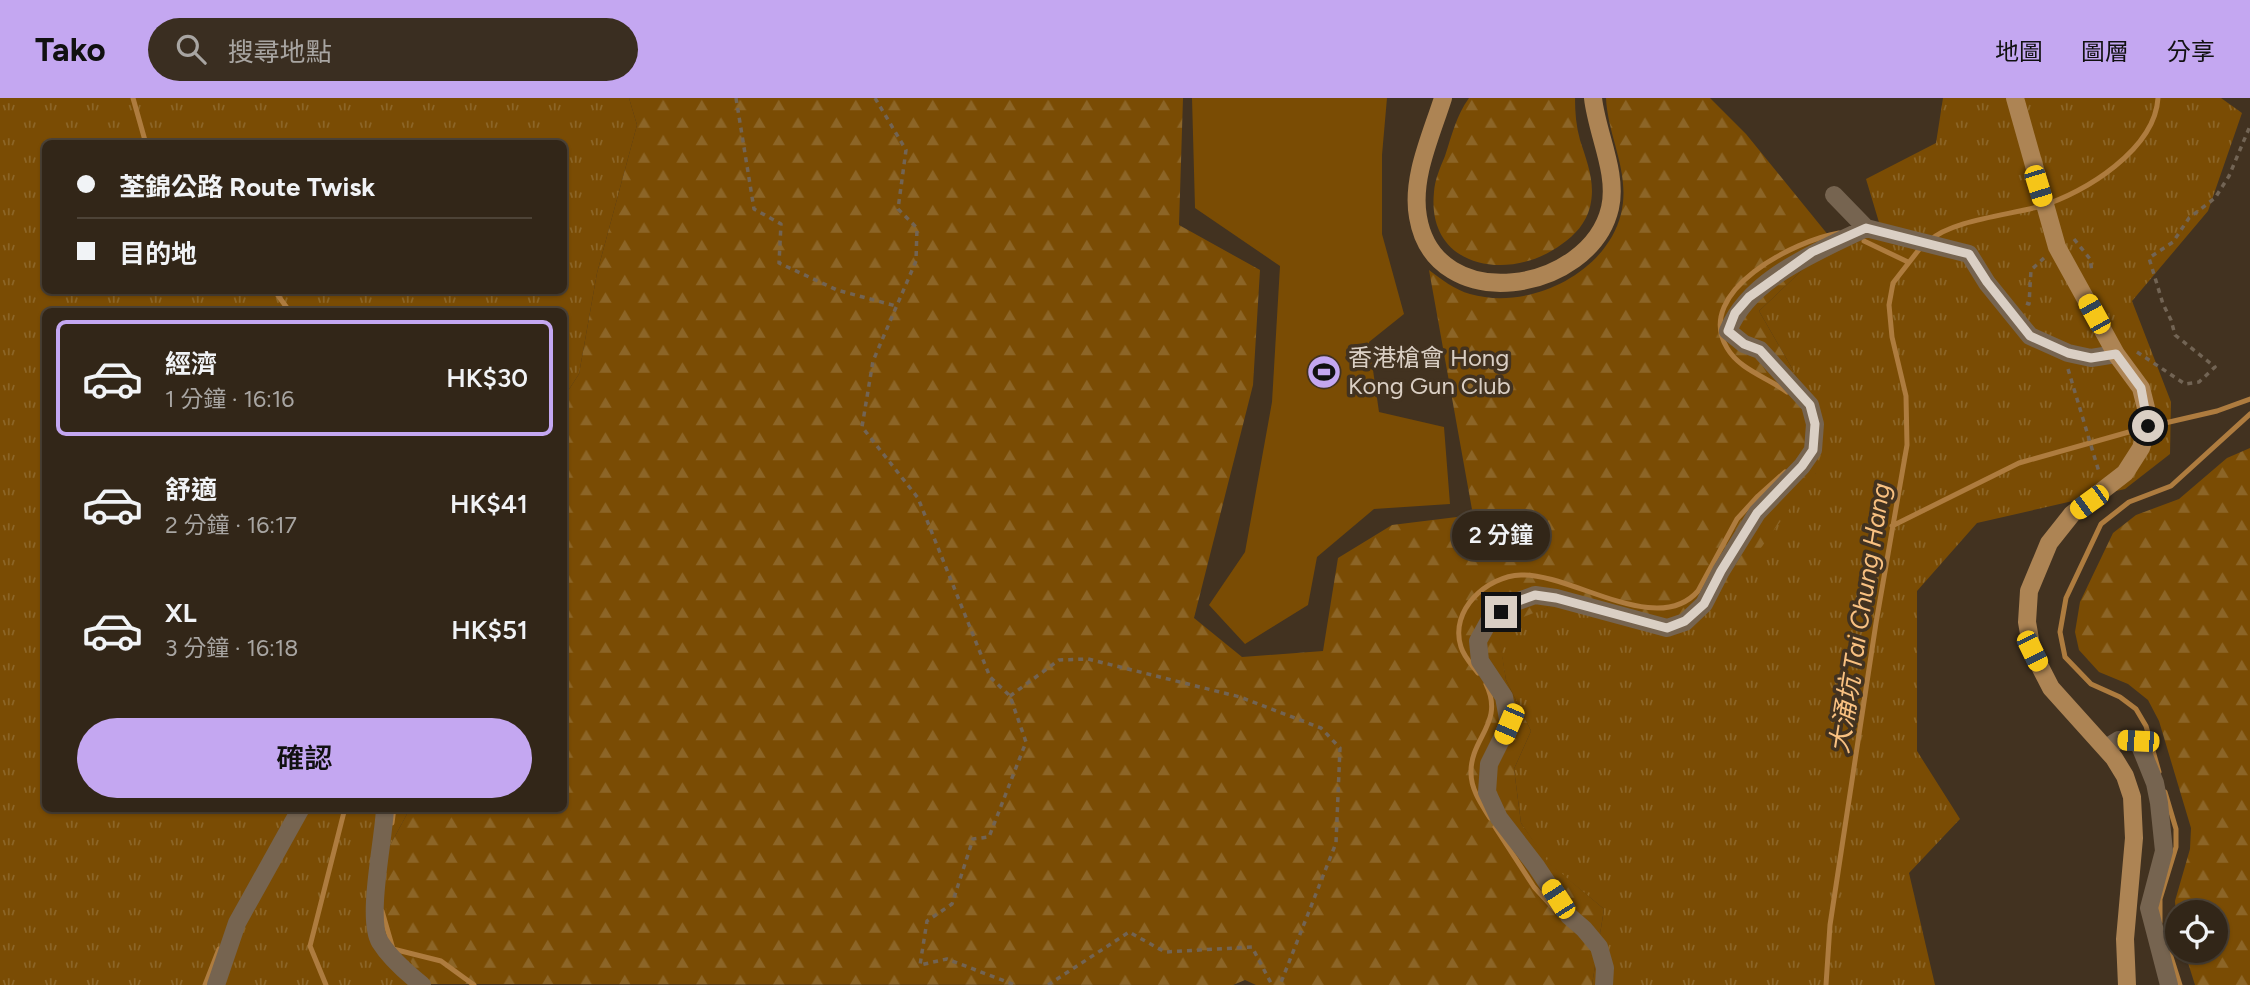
<!DOCTYPE html>
<html lang="zh-TW">
<head>
<meta charset="utf-8">
<style>
  body { margin:0; font-family:Figtree,"Noto Sans TC",sans-serif; background:#3a2e21; color:#f1f3f6; height:100vh; display:flex; flex-direction:column; font-size:26px; white-space:nowrap }
  * { box-sizing:border-box; margin:0 }
  p { font-size:23px; color:#a8a5a2 }
  .icon { flex:none; width:38px; height:38px; fill:none; stroke:currentColor; stroke-width:2; stroke-linecap:round; stroke-linejoin:round }
  .map { position:relative; flex:1; overflow:hidden }
  .details { position:absolute; left:42px; top:210px; width:525px; height:504px; display:flex; flex-direction:column; background:#322618; border-radius:10px; box-shadow:0 2px 5px #0004,0 0 0 2px #4d4337 }
  .details>* { flex:none }
  .hud { position:absolute; left:42px; top:42px; width:525px; height:154px; border-radius:10px; box-shadow:0 2px 5px #0004,0 0 0 2px #4d4337; display:grid; align-content:center; height:154px; padding:0 35px; background:#322618 }
  .controls { position:absolute; left:2165px; top:802px; display:grid; gap:14px }
  .controls a { display:grid; place-items:center; width:63px; height:63px; border-radius:50%; background:#322618; box-shadow:0 2px 5px #0004,0 0 0 2px #4d4337; font-size:35px }
  .end { position:absolute; width:32px; height:32px; margin:-16px; border:9px solid #dacfc4; background:#111; box-shadow:0 0 0 4px #111 }
  .from { border-radius:50% }
  .bubble { position:absolute; height:49px; border-radius:24px; background:#322618; box-shadow:0 2px 5px #0004,0 0 0 2px #4d4337; font-size:23px; font-weight:600; line-height:49px; text-align:center }
  .car { position:absolute; width:21px; height:42px; margin:-21px -10px; border-radius:9px; box-shadow:0 0 5px 2px #0007; background:linear-gradient(#f5c518 24%,#345 0 40%,#f5c518 0 76%,#345 0 86%,#f5c518 0) }
  .hud b { display:flex; align-items:center; gap:24px; height:66px; font-size:26px }
  .hud b+b { border-top:2px solid #4d4337 }
  .hud i { width:18px; height:18px; background:#f1f3f6 }
  ul { padding:12px 0 0; list-style:none }
  li { display:flex; align-items:center; gap:21px; height:116px; margin:0 14px 10px; padding:0 21px; border:4px solid transparent; border-radius:10px }
  li div { flex:1 }
  li b { display:block; font-size:26px }
  li em { font-style:normal; font-weight:600 }
  li.active { border-color:#c4a7f1 }
  li>.icon { width:63px; height:63px; stroke-width:1.5 }
  .button { display:flex; gap:14px; margin-top:auto; padding:14px 35px }
  .button a { flex:1; height:80px; border-radius:42px; background:#c4a7f1; color:#111; font-size:28px; font-weight:600; line-height:80px; text-align:center }
  header { display:flex; align-items:center; gap:42px; box-sizing:border-box; height:98px; padding:0 35px; background:#c4a7f1; color:#111 }
  header strong { font-size:33px }
  nav { display:flex; gap:38px; margin-inline-start:auto; font-size:24px }
  .search { width:490px; height:63px; background:#3a2e21; display:flex; align-items:center; gap:18px; box-sizing:border-box; padding:0 24px; border-radius:38px; color:#a8a5a2; font-size:26px }
  .map>svg:first-child { display:block }
  .grass { fill:url(#grass-tufts); fill-rule:evenodd }
  .forest { fill:url(#forest-firs) }
  .garden { fill:#7a4c04 }
  .lines { fill:none; stroke-linecap:round; stroke-linejoin:round }
  .stream { stroke:#ae7c3f; stroke-width:5 }
  .path { stroke:#726454; stroke-width:3.5; stroke-dasharray:5 5; stroke-linecap:butt }
  .minor { stroke:#766450; stroke-width:18 }
  .major { stroke:#ad8454; stroke-width:18 }
  .route { stroke:#dacfc4; stroke-width:9 }
  .labels { text-anchor:middle; stroke-width:7; stroke-linejoin:round; paint-order:stroke }
  .poi-label { font-size:24px; fill:#dacfc4; stroke:#423220; text-anchor:start }
  .water-label { font-size:26px; font-style:italic; fill:#f9c181; stroke:#423220 }
</style>
</head>
<body>
<header>
<strong>Tako</strong>
<div class="search"><svg class="icon" aria-label="search" viewBox="0 0 24 24"><circle cx="10" cy="10" r="6"/><path d="M15 15l6 6"/></svg>搜尋地點</div>
<nav><a>地圖</a><a>圖層</a><a>分享</a></nav>
</header>
<div class="map">
<svg width="2250" height="887" viewBox="0 0 2250 887">
  <defs>
    <pattern id="grass-tufts" width="24" height="20" patternUnits="userSpaceOnUse" patternTransform="scale(1.75)"><rect width="24" height="20" fill="#7a4c04"/><path d="M3 7l-1-3M5 7V3M7 7l1-3M15 17l-1-3M17 17v-4M19 17l1-3" fill="none" stroke="#8c6527"/></pattern>
    <pattern id="forest-firs" width="22" height="20" patternUnits="userSpaceOnUse" patternTransform="scale(1.75)"><rect width="22" height="20" fill="#7a4c04"/><path d="M5 1l3.5 6h-7zM16 11l3.5 6h-7z" fill="#8c6527"/></pattern>
  </defs>
  <rect width="100%" height="100%" fill="#423220"/>
  <!-- grass -->
  <path class="grass" d="M0,0H629L637,27L597,175L579,276L564,299V214H46V710L407,711V716L387,753L430,887H0ZM46,46H564V192H46Z
    M1943,0H2221L2242,15L2208,113L2132,203L2171,304L2170,356L2125,391L1977,425L1917,493V653L1960,721L1909,775L1935,887H1592L1604,811L1547,764L1521,725L1514,671L1531,633L1506,582L1497,528L1559,505L1816,375V312L1759,213L1833,143L1881,131L1866,81L1936,45Z"/>
  <!-- forest -->
  <path class="forest" d="M629,0H1183L1179,127L1260,172L1253,287L1194,520L1242,559L1323,553L1338,460L1392,427L1473,417L1429,172C1441,181 1455,192 1470,196C1528,213 1606,176 1621,116C1631,75 1608,40 1606,0H1710L1746,36L1833,143L1759,213L1816,312V375L1752,462L1704,515L1669,535L1559,505L1498,529L1506,582L1531,633L1514,671L1521,725L1548,764L1604,811L1592,887H1256L1245,882L1233,887L424,886L386,822L387,753L407,716V711L564,710V299L579,276L597,175L637,27Z
    M1469,0H1575C1575,14 1576,28 1580,42C1587,64 1596,85 1590,109C1586,125 1575,137 1562,146C1510,185 1426,171 1434,94C1435,81 1440,70 1445,58C1452,37 1456,18 1469,0Z
    M2250,350V887H2195L2184,852H2216V814H2177V830L2175,803L2190,751L2191,730L2159,623L2148,602L2128,586L2099,574L2079,552L2075,534L2080,504L2113,435L2136,417L2179,401L2227,360Z"/>
  <!-- garden -->
  <path class="garden" d="M1192,0H1387L1382,57V136L1404,216L1369,244L1379,314L1444,329L1450,406L1374,411L1317,459L1308,507L1245,546L1209,507L1245,454L1272,304L1280,168L1195,110Z"/>
  <g class="lines">
    <!-- stream -->
    <path class="stream" d="M133,0L146,46
      M1864,143L1908,164
      M1929,143C1951,122 2010,117 2041,108C2085,95 2155,51 2158,0
      M274,192L290,214
      M1787,294C1767,279 1740,272 1727,250C1693,193 1796,142 1839,135
      M2152,328L2217,313L2250,301
      M1892,428L2019,365L2143,330
      M1478,575C1472,567 1464,559 1461,549C1449,512 1487,478 1521,477C1572,475 1657,540 1698,493L1737,421L1758,398L1785,374
      M1486,586C1505,625 1470,640 1471,675C1471,692 1482,707 1490,720
      M2159,674L2146,628L2136,611L2120,599L2091,586L2065,559L2060,534L2066,500L2101,426L2129,404L2171,388L2250,316
      M392,725L394,710
      M1495,729L1534,789L1557,814
      M382,813L393,851L441,863L474,887
      M2160,824V801L2176,749V731L2165,694
      M2167,846L2180,887
      M205,887L219,851
      M326,887L310,848L345,710
      M1826,887L1830,827L1876,525L1907,347L1906,298L1892,239L1889,207L1893,185L1921,149"/>
    <!-- path -->
    <path class="path" d="M736,0L754,111L781,126L779,165L837,192L896,208
      M875,0L906,52L898,111L917,130L916,163L873,263L862,329L918,400L990,579L1010,598L1026,644L989,739L973,741L952,806L927,823L920,867L947,861L1015,887
      M2074,141L2090,161L2092,174
      M2026,205L2029,206L2031,172L2044,160
      M2137,254L2185,286L2199,284L2215,269L2175,237L2171,222L2163,206L2149,160L2173,144L2189,120L2215,100L2229,78L2250,28
      M2068,271L2099,374
      M1010,598L1059,562L1088,561L1240,599L1321,630L1340,650L1336,745L1280,887
      M1048,887L1129,834L1165,854L1252,849L1272,887"/>
    <!-- minor -->
    <path class="minor" d="M1834,97L1866,130L1969,156L1987,185L2030,238L2068,255L2091,260L2116,256
      M2106,650L2119,642L2138,643L2155,685L2159,705L2164,753L2149,810L2169,887
      M385,710C384,741 366,821 380,844C390,860 407,875 422,887
      M216,887L237,825L301,710
      M1604,887L1605,870L1599,849L1584,831L1569,818L1536,768L1499,720L1487,694L1489,666L1509,626L1504,599L1480,563L1478,543L1489,523L1513,505L1535,497L1556,500L1667,530L1685,524L1704,506L1721,473L1757,415L1802,368L1813,352L1815,326L1810,307L1760,252L1744,246L1728,233C1750,179 1818,154 1866,130"/>
    <!-- major -->
    <path class="major" d="M1443,0C1431,38 1411,80 1418,119C1435,220 1590,195 1610,110C1618,75 1597,36 1593,0
      M2015,0L2057,149L2116,256L2141,290L2146,310L2148,328L2141,350L2125,375L2072,416L2049,445L2029,493L2027,524L2032,553L2051,590L2114,660L2125,678L2132,699L2134,740L2125,841L2127,887"/>
  </g>
  <g class="lines">
    <!-- route -->
    <path class="route" d="M1501,514L1513,505L1535,497L1556,500L1667,530L1685,523L1704,506L1721,473L1757,415L1802,368L1813,352L1815,326L1810,307L1760,252L1744,246L1728,233L1735,215L1749,199L1812,154L1866,130L1969,156L1987,184L2030,238L2068,255L2091,260L2116,256L2141,290L2148,328"/>
  </g>
  <!-- icons -->
  <defs>
    <g id="stadium-disc" transform="scale(1.75)"><circle r="9.5" fill="#c4a7f1" stroke="#423220"/><path d="M0-5a6.5 5 0 1 0 0 10a6.5 5 0 1 0 0-10ZM-3.5-1.8h7v3.6h-7Z" fill="#111"/></g>
  </defs>
  <g fill-rule="evenodd">
    <use href="#stadium-disc" x="1324" y="274"/>
  </g>
  <g class="labels">
    <!-- poi labels -->
    <g class="poi-label">
      <text x="1348" y="268">香港槍會 Hong<tspan x="1348" dy="28">Kong Gun Club</tspan></text>
    </g>
    <!-- water labels -->
    <g class="water-label">
      <text transform="translate(1860 520) rotate(-81)" y="9">大涌坑 Tai Chung Hang</text>
    </g>
  </g>
</svg>
<div class="controls">
<a><svg class="icon" aria-label="locate" viewBox="0 0 24 24"><circle cx="12" cy="12" r="6"/><path d="M12 2v4M12 18v4M2 12h4M18 12h4"/></svg></a>
</div>
<i class="end from" style="left:2148px;top:328px"></i>
<i class="end" style="left:1501px;top:514px"></i>
<div class="bubble" style="left:1452px;top:413px;width:98px">2 分鐘</div>
<i class="car" style="left:2038px;top:88px;rotate:163deg"></i>
<i class="car" style="left:2094px;top:216px;rotate:331deg"></i>
<i class="car" style="left:2089px;top:404px;rotate:234deg"></i>
<i class="car" style="left:2032px;top:553px;rotate:154deg"></i>
<i class="car" style="left:1509px;top:626px;rotate:203deg"></i>
<i class="car" style="left:2138px;top:643px;rotate:273deg"></i>
<i class="car" style="left:1558px;top:801px;rotate:327deg"></i>
<div class="hud">
<b><i class="from"></i>荃錦公路 Route Twisk</b>
<b><i></i>目的地</b>
</div>
<section class="details">
<ul>
<li class="active"><svg class="icon" aria-label="car" viewBox="0 0 24 24"><path d="M5 17H2v-5l4-1 3-4h7l3 4 3 1v5h-3M9 17h6M6 11h13"/><circle cx="7" cy="17" r="2"/><circle cx="17" cy="17" r="2"/></svg><div><b>經濟</b><p>1 分鐘 · 16:16</p></div><em>HK$30</em></li>
<li><svg class="icon" aria-label="car" viewBox="0 0 24 24"><path d="M5 17H2v-5l4-1 3-4h7l3 4 3 1v5h-3M9 17h6M6 11h13"/><circle cx="7" cy="17" r="2"/><circle cx="17" cy="17" r="2"/></svg><div><b>舒適</b><p>2 分鐘 · 16:17</p></div><em>HK$41</em></li>
<li><svg class="icon" aria-label="car" viewBox="0 0 24 24"><path d="M5 17H2v-5l4-1 3-4h7l3 4 3 1v5h-3M9 17h6M6 11h13"/><circle cx="7" cy="17" r="2"/><circle cx="17" cy="17" r="2"/></svg><div><b>XL</b><p>3 分鐘 · 16:18</p></div><em>HK$51</em></li>
</ul>
<div class="button"><a>確認</a></div>
</section>
</div>
</body>
</html>
